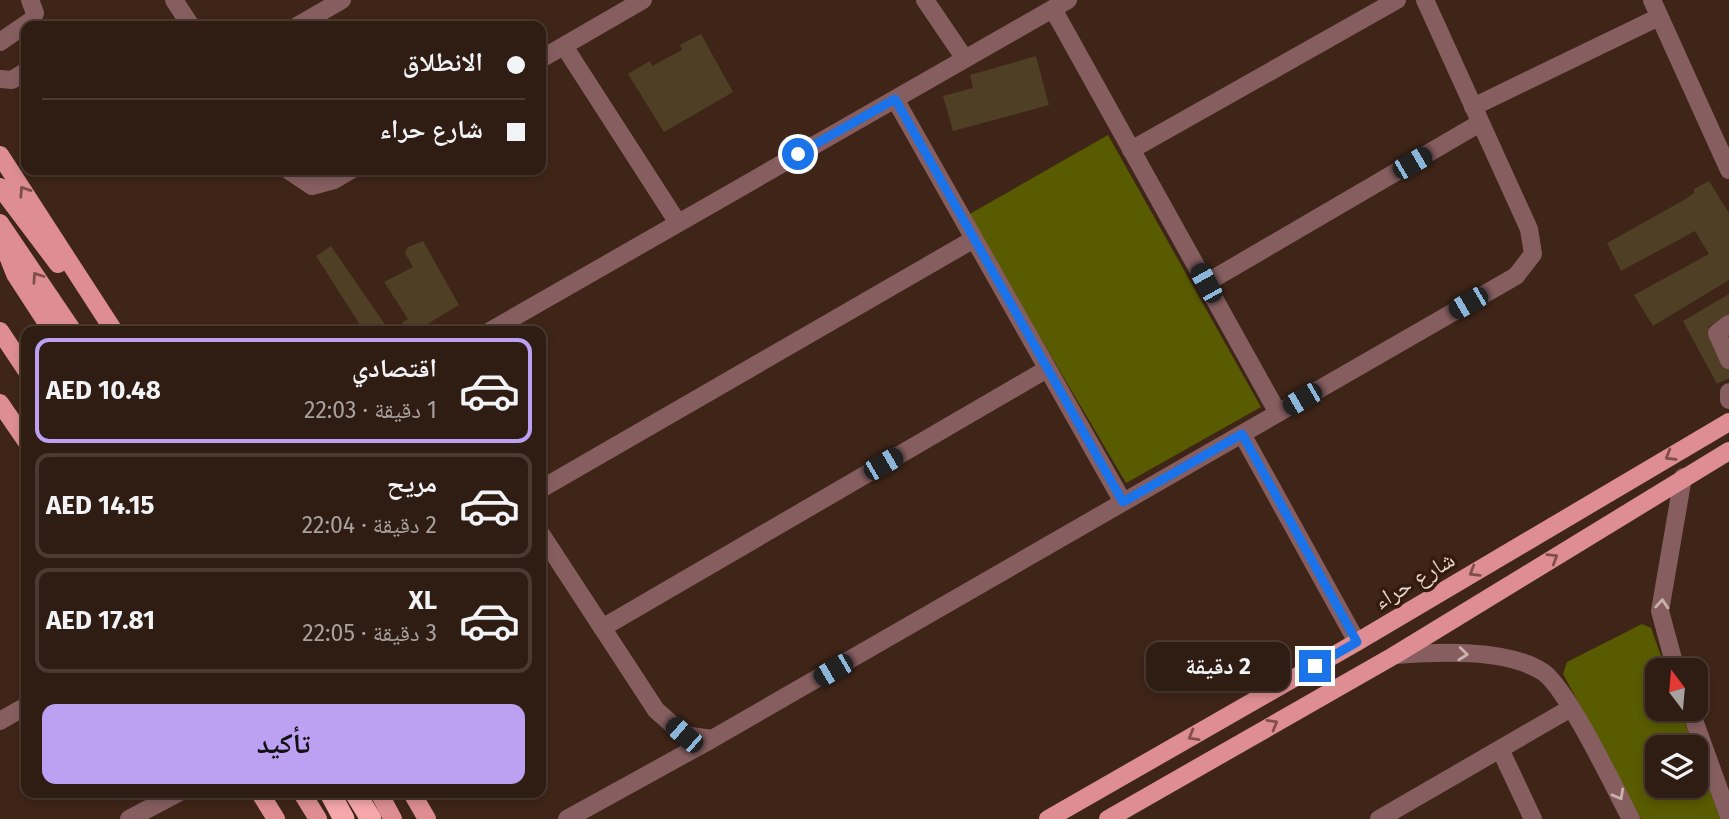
<!DOCTYPE html>
<html lang="ar">
<head>
<meta charset="utf-8">
<style>
  body { margin:0; font-family:"Fira Sans","Noto Naskh Arabic",sans-serif; background:#37251b; color:#f1f3f6; direction:rtl; height:100vh; display:flex; flex-direction:column; font-size:26px; white-space:nowrap }
  * { box-sizing:border-box; margin:0 }
  p { font-size:23px; color:#a7a19f }
  .icon { flex:none; width:38px; height:38px; fill:none; stroke:currentColor; stroke-width:2; stroke-linecap:round; stroke-linejoin:round }
  .map { position:relative; flex:1; overflow:hidden; direction:ltr }
  .details { position:absolute; left:21px; top:326px; width:525px; height:472px; display:flex; flex-direction:column; background:#2f1c12; border-radius:14px; box-shadow:0 4px 10px #0003,0 0 0 2px #4a3a32; direction:rtl }
  .details>* { flex:none }
  .top-card { position:absolute; left:21px; top:21px; width:525px; height:154px; border-radius:14px; box-shadow:0 4px 10px #0003,0 0 0 2px #4a3a32; direction:rtl; display:grid; align-content:center; height:154px; padding:0 21px; background:#2f1c12 }
  .needle { width:46px; rotate:344deg }
  .tools { position:absolute; left:1645px; top:658px; display:grid; gap:14px }
  .tools a { display:grid; place-items:center; width:63px; height:63px; border-radius:14px; background:#2f1c12; box-shadow:0 4px 10px #0003,0 0 0 2px #4a3a32; font-size:35px }
  .end { position:absolute; width:32px; height:32px; margin:-16px; border:9px solid #1a73e8; background:#fff; box-shadow:0 0 0 4px #fff }
  .from { border-radius:50% }
  .bubble { position:absolute; height:49px; border-radius:14px; background:#2f1c12; box-shadow:0 4px 10px #0003,0 0 0 2px #4a3a32; font-size:23px; font-weight:700; line-height:49px; text-align:center; direction:rtl }
  .car { position:absolute; width:21px; height:42px; margin:-21px -10px; border-radius:9px; box-shadow:0 0 5px 2px #0007; background:linear-gradient(#222 24%,#8ab4d8 0 40%,#222 0 76%,#8ab4d8 0 86%,#222 0) }
  .top-card b { display:flex; align-items:center; gap:24px; height:66px; font-size:26px }
  .top-card b+b { border-top:2px solid #4a3a32 }
  .top-card i { width:18px; height:18px; background:#f1f3f6 }
  ul { padding:12px 0 0; list-style:none }
  li { display:flex; align-items:center; gap:21px; height:105px; margin:0 14px 10px; padding:0 7px; border:4px solid #4a3a32; border-radius:14px }
  li div { flex:1 }
  li b { display:block; font-size:26px }
  li em { font-style:normal; font-weight:700 }
  li.selected { border-color:#bca0f2 }
  li>.icon { width:63px; height:63px; stroke-width:1.5 }
  .cta { display:flex; gap:14px; margin-top:auto; padding:14px 21px }
  .cta a { flex:1; height:80px; border-radius:14px; background:#bca0f2; color:#111; font-size:28px; font-weight:700; line-height:80px; text-align:center }
  .map>svg:first-child { display:block }
  .green { fill:#585b00 }
  .building { fill:#4f3f25 }
  .lines { fill:none; stroke-linecap:round; stroke-linejoin:round }
  .minor { stroke:#865e60; stroke-width:18 }
  .major { stroke:#de8e92; stroke-width:18 }
  .highway { stroke:#f6a7ab; stroke-width:21 }
  .oneway { stroke:#814f49 }
  .oneway2 { stroke:#c9b1ac }
  .route { stroke:#1a73e8; stroke-width:9 }
  .labels { text-anchor:middle; stroke-width:7; stroke-linejoin:round; paint-order:stroke }
  .street-label { font-size:23px; fill:#e6d4cc; stroke:#351b0e }
</style>
</head>
<body>
<div class="map">
<svg width="1729" height="819" viewBox="0 0 1729 819">
  <rect width="100%" height="100%" fill="#3f2518"/>
  <!-- green -->
  <path class="green" d="M1108,135L1261,407L1126,483L968,215Z
    M1642,624L1651,628L1666,670H1657V709H1680L1694,747H1657V786H1696V752L1720,819H1641L1563,674L1567,662Z"/>
  <!-- building -->
  <path class="building" d="M701,34L733,92L664,132L628,74L650,61L652,66L682,50L680,45Z
    M1036,56L1049,105L953,131L943,96L973,88L970,75Z
    M1709,181L1729,213V280L1653,326L1634,295L1709,254L1695,231L1621,271L1607,243L1684,200L1694,193V189Z
    M423,241L459,305L416,331H407L402,322L408,319L384,282L413,267L405,253L408,247Z
    M331,246L384,323L388,331H364L316,256Z
    M1729,294V315L1708,327L1710,331L1707,332L1729,368V378L1717,384L1683,321Z"/>
  <g class="lines">
    <!-- minor -->
    <path class="minor" d="M174,0L191,26
      M925,0L965,59
      M1652,0L1729,170
      M1053,9L1278,413
      M297,26L342,0
      M0,42L32,20L35,13L30,0
      M564,46L678,223
      M541,59L643,0
      M0,79L12,80L26,71
      M895,99L1123,502
      M1473,107L1659,17
      M1131,150L1397,0
      M288,170L312,186L334,180L351,170
      M1206,283L1480,123
      M1729,324L1717,333L1729,360
      M490,331L1068,0
      M1729,392V400
      M1242,434L1357,642
      M541,489L974,239
      M541,534L656,710L684,735L712,739L1516,276L1533,254L1529,229L1425,0
      M602,628L1047,369
      M1395,655C1437,652 1506,648 1543,672C1567,688 1615,789 1631,819
      M1676,670L1660,611L1683,477
      M1690,709L1729,817
      M0,721L26,706
      M1500,749L1533,819
      M129,819L178,793
      M567,819L712,739
      M1379,819L1571,708"/>
    <!-- major -->
    <path class="major" d="M0,155L114,331
      M0,187L58,264
      M0,223L73,331
      M0,236L15,274L52,331
      M0,331L26,370
      M0,403L26,441
      M260,793L276,819
      M302,793L318,819
      M379,793L393,819
      M412,793L427,819
      M1048,819L1357,642L1729,422
      M1108,819L1395,655L1729,451"/>
    <!-- highway -->
    <path class="highway" d="M330,793L344,819
      M355,793L371,819"/>
  </g>
  <!-- one-way arrows -->
  <defs><path id="oneway-chevron" d="M-2-3.5L2.5 0L-2 3.5" fill="none" stroke-width="1.6" stroke-linecap="round" stroke-linejoin="round" transform="scale(1.75)"/></defs>
  <g class="oneway">
    <use href="#oneway-chevron" transform="translate(24 191) rotate(-123)"/>
    <use href="#oneway-chevron" transform="translate(37 277) rotate(-124)"/>
    <use href="#oneway-chevron" transform="translate(1670 456) rotate(149)"/>
    <use href="#oneway-chevron" transform="translate(1553 558) rotate(-32)"/>
    <use href="#oneway-chevron" transform="translate(1474 572) rotate(149)"/>
    <use href="#oneway-chevron" transform="translate(1273 724) rotate(-30)"/>
    <use href="#oneway-chevron" transform="translate(1193 736) rotate(150)"/>
  </g>
  <g class="oneway2">
    <use href="#oneway-chevron" transform="translate(1662 604) rotate(-86)"/>
    <use href="#oneway-chevron" transform="translate(1463 654) rotate(6)"/>
    <use href="#oneway-chevron" transform="translate(1619 795) rotate(61)"/>
  </g>
  <g class="lines">
    <!-- route -->
    <path class="route" d="M798,154L895,99L1123,502L1242,434L1357,642L1315,666"/>
  </g>
  <g class="labels">
    <!-- street labels -->
    <g class="street-label">
      <text transform="translate(1414 580) rotate(-31)" y="8">شارع حراء</text>
    </g>
  </g>
</svg>
<div class="tools">
<a><svg class="needle" viewBox="-14 -14 28 28"><path d="M0-13l5 13h-10z" fill="#e53935"/><path d="M0 13l5-13h-10z" fill="#a7a19f"/></svg></a>
<a><svg class="icon" aria-label="layers" viewBox="0 0 24 24"><path d="M12 4l9 5-9 5-9-5zM3 14l9 5 9-5"/></svg></a>
</div>
<i class="end from" style="left:798px;top:154px"></i>
<i class="end" style="left:1315px;top:666px"></i>
<div class="bubble" style="left:1146px;top:642px;width:144px">2 دقيقة</div>
<i class="car" style="left:1412px;top:163px;rotate:60deg"></i>
<i class="car" style="left:1206px;top:283px;rotate:331deg"></i>
<i class="car" style="left:1468px;top:303px;rotate:240deg"></i>
<i class="car" style="left:1302px;top:399px;rotate:240deg"></i>
<i class="car" style="left:883px;top:464px;rotate:60deg"></i>
<i class="car" style="left:833px;top:670px;rotate:240deg"></i>
<i class="car" style="left:684px;top:735px;rotate:311deg"></i>
<div class="top-card">
<b><i class="from"></i>الانطلاق</b>
<b><i></i>شارع حراء</b>
</div>
<section class="details">
<ul>
<li class="selected"><svg class="icon" aria-label="car" viewBox="0 0 24 24"><path d="M5 17H2v-5l4-1 3-4h7l3 4 3 1v5h-3M9 17h6M6 11h13"/><circle cx="7" cy="17" r="2"/><circle cx="17" cy="17" r="2"/></svg><div><b>اقتصادي</b><p>1 دقيقة · 22:03</p></div><em>AED 10.48</em></li>
<li><svg class="icon" aria-label="car" viewBox="0 0 24 24"><path d="M5 17H2v-5l4-1 3-4h7l3 4 3 1v5h-3M9 17h6M6 11h13"/><circle cx="7" cy="17" r="2"/><circle cx="17" cy="17" r="2"/></svg><div><b>مريح</b><p>2 دقيقة · 22:04</p></div><em>AED 14.15</em></li>
<li><svg class="icon" aria-label="car" viewBox="0 0 24 24"><path d="M5 17H2v-5l4-1 3-4h7l3 4 3 1v5h-3M9 17h6M6 11h13"/><circle cx="7" cy="17" r="2"/><circle cx="17" cy="17" r="2"/></svg><div><b>XL</b><p>3 دقيقة · 22:05</p></div><em>AED 17.81</em></li>
</ul>
<div class="cta"><a>تأكيد</a></div>
</section>
</div>
</body>
</html>
